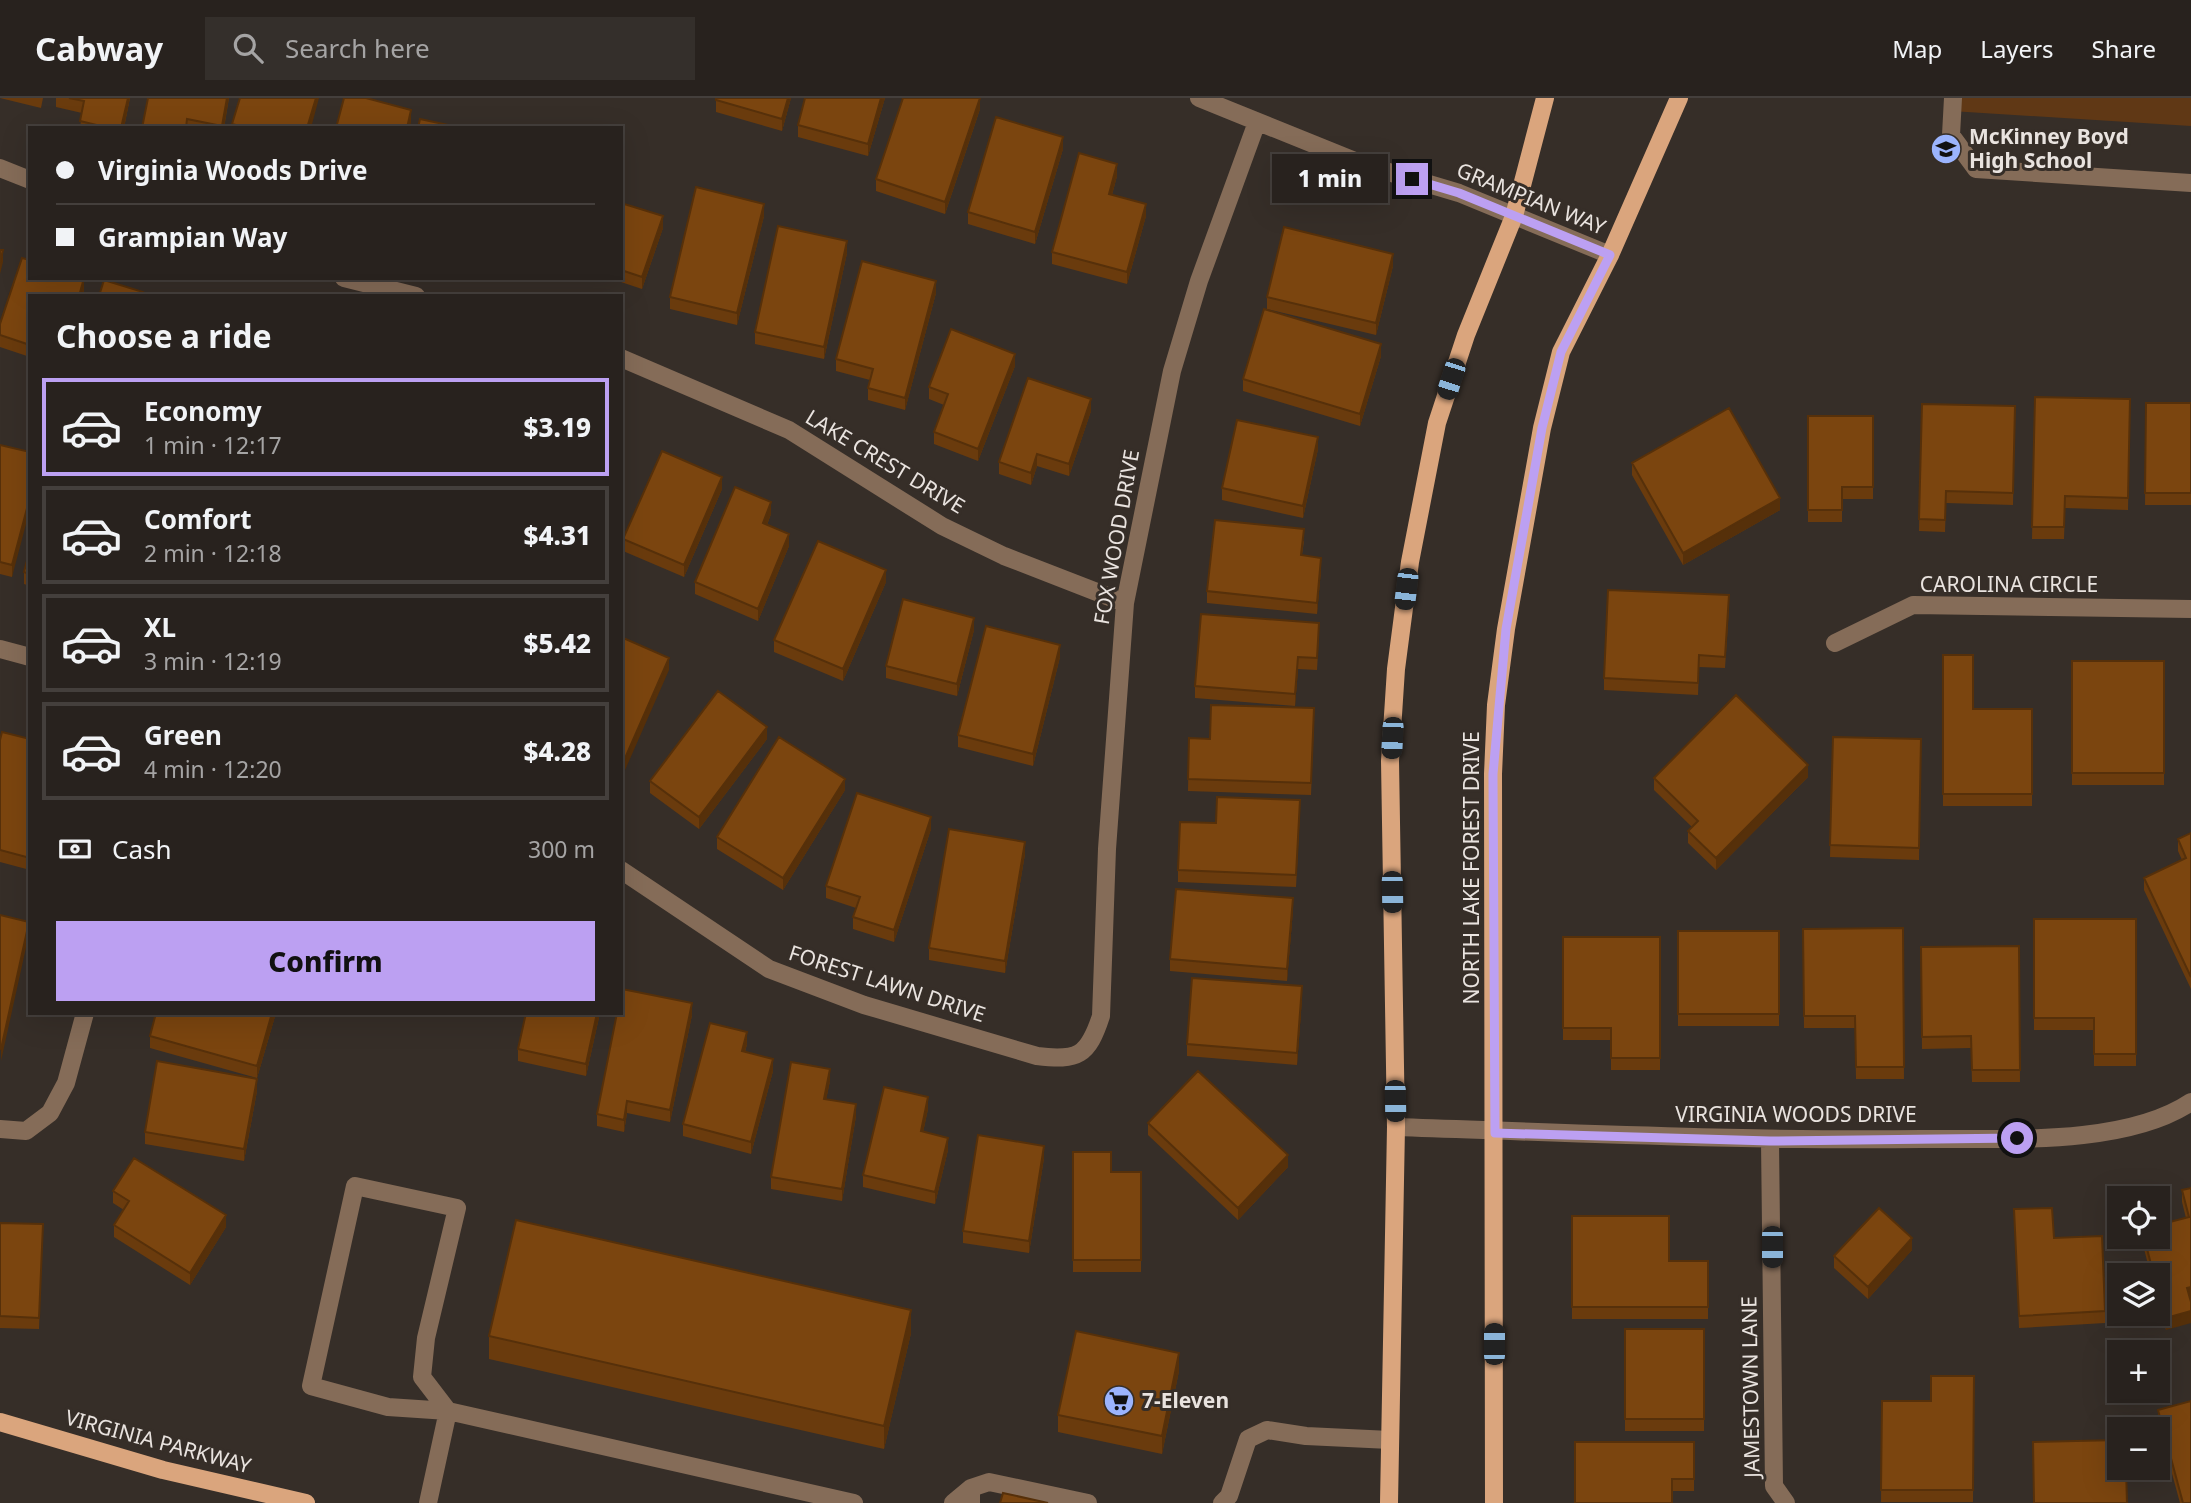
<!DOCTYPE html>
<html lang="en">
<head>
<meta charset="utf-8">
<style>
  body { margin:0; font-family:"Noto Sans",sans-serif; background:#342f2b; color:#f1f3f6; height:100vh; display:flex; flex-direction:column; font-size:26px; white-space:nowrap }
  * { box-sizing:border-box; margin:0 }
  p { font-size:23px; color:#a5a4a4 }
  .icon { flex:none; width:38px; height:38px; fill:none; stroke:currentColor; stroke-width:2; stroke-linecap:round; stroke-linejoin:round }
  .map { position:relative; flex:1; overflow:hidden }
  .details { position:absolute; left:28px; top:196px; width:595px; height:721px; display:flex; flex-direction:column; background:#28221e; border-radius:0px; box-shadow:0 7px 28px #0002,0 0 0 2px #443f3c }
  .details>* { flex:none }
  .guide { position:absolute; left:28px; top:28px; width:595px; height:154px; border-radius:0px; box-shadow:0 7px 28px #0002,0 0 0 2px #443f3c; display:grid; align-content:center; height:154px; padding:0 28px; background:#28221e }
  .controls { position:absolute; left:2107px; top:1088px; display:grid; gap:14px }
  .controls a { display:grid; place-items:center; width:63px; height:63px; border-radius:0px; background:#28221e; box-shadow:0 7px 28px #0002,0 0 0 2px #443f3c; font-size:35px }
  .end { position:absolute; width:32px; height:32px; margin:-16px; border:9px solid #bca0f2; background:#111; box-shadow:0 0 0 4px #111 }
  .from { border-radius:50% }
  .bubble { position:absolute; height:49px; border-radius:0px; background:#28221e; box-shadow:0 7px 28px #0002,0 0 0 2px #443f3c; font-size:23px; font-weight:800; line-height:49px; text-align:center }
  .car { position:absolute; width:21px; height:42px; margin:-21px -10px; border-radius:9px; box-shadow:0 0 5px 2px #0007; background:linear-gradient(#222 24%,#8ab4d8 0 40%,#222 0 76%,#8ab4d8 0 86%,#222 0) }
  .guide b { display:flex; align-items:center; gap:24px; height:66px; font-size:26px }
  .guide b+b { border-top:2px solid #443f3c }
  .guide i { width:18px; height:18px; background:#f1f3f6 }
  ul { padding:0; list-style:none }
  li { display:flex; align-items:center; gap:21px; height:98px; margin:0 14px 10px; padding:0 14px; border:4px solid #443f3c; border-radius:0px }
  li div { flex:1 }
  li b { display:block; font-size:26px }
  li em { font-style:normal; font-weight:800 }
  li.active { border-color:#bca0f2 }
  li>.icon { width:63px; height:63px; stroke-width:1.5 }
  h2 { padding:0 28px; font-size:32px; line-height:84px }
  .pay { display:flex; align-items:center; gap:18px; height:77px; padding:0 28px; font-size:26px }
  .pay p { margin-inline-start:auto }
  .action { display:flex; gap:14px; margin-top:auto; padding:14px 28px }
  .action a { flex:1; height:80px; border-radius:0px; background:#bca0f2; color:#111; font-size:28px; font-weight:800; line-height:80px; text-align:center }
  header { display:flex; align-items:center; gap:42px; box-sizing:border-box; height:98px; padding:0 35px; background:#28221e; border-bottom:2px solid #443f3c }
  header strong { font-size:33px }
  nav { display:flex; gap:38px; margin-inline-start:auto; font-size:24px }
  .search { width:490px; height:63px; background:#342f2b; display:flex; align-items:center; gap:18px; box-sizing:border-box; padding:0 24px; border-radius:0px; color:#a5a4a4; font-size:26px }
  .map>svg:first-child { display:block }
  .green { fill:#603815 }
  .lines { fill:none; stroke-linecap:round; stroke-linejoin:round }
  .minor { stroke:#856c58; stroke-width:18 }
  .major { stroke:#daa57d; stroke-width:18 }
  .wall { fill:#6a3b0d }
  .shaded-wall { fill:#56300a }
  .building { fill:#7b450f; stroke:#56300a; stroke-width:2 }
  .route { stroke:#bca0f2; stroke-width:9 }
  .labels { text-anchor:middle; stroke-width:6; stroke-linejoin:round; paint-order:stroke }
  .poi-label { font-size:21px; font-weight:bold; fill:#e9e3df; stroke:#362e28; text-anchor:start }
  .street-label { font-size:21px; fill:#e9e3df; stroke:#362e28 }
</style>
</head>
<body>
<header>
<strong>Cabway</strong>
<div class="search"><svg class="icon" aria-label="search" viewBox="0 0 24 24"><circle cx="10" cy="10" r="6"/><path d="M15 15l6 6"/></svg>Search here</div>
<nav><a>Map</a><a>Layers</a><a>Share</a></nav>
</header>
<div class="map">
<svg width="2191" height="1405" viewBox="0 0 2191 1405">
  <rect width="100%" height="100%" fill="#362e28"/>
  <!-- green -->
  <path class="green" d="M1952,0H2191V28L1951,13Z"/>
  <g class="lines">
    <!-- minor -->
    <path class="minor" d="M1199,0L1365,67L1459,95L1610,157
      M1953,0L1951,37L1976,71L2191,85
      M0,70L30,82
      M344,180L416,198
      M621,260L789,332L942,428L1004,458L1125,505
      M1835,545L1913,507L2191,511
      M0,551L30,559
      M621,772L769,871L864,907L1037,958C1078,963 1088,958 1101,918L1107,751L1125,505L1172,273L1199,183L1257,24
      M1396,1029C1571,1035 1746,1043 1921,1041C2000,1040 2124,1049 2191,1004
      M0,1031L26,1033L50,1015L66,985L85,915
      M1770,1043L1774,1388L1786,1405
      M448,1313L422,1279L426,1240L457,1110L355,1088L311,1288L388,1309L448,1313L854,1405
      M428,1405L448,1313
      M953,1405L971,1390
      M971,1405V1390L989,1384L1088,1405
      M1222,1405L1229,1398L1248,1341L1267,1332L1306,1338L1390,1342"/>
    <!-- major -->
    <path class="major" d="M0,1324L163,1372L306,1405
      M1389,1405L1396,1029L1390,663L1396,571L1410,464L1437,325L1466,237L1514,118L1545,0
      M1494,1405L1493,676L1496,607L1506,531L1542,330L1561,254L1610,157L1679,0"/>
  </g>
  <!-- wall -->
  <path class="wall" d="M0,0H43L41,10Z
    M56,0H130L124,30H80L82,15L56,9Z
    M229,0L224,30H142Z
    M716,0H791L782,33L716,14Z
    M885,0L868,58L798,39V27Z
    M980,11L945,116L876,93V81Z
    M232,26L311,30H232Z
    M1063,51L1035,146L968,126V114Z
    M1117,78L1112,97L1146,118L1127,186L1052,166V154Z
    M621,105L663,130L642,191L609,180H621Z
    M764,118L737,227L670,211V199Z
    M847,155L824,261L755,246V234Z
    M22,160L30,162V180H84V192L83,198H30V259L0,249V226Z
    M1393,168L1376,237L1267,211V199Z
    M936,195L905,312L868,302V290L870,282L836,273V261Z
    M1381,258L1360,328L1243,293V281Z
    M1015,268L978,363L934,346V334L944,307L929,301V289Z
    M2035,299L2130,301L2128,412L2065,410L2064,441H2032Z
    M2146,305H2191V407H2145Z
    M1922,306L2015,308L2013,407L1946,405L1945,434L1919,433Z
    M1091,313L1069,378L1037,368L1031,387L999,376V364Z
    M1808,318H1873V401H1842V424H1808Z
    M0,347L30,354L12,479L0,476Z
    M1318,351L1303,420L1222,402V390Z
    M1632,365L1780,412L1683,467L1632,377Z
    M722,391L684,479L623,453V441Z
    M771,416L767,427L789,448L758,523L695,496V484Z
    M1304,443L1302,457L1321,472L1317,516L1207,505V493Z
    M30,451V488L24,486V474Z
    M886,484L843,583L774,554V542Z
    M1729,509L1725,570L1699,569L1698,597L1604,592V580Z
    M974,532L957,598L886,580V568Z
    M1319,537L1317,572L1298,571L1295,608L1195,600V588Z
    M1943,557L1973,611H2032V708H1943Z
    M1060,559L1033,668L958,649V637Z
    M2072,563H2164V687H2072Z
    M1314,622L1311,697L1188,693L1189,640L1210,641Z
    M1833,639L1921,641L1919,762L1830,759Z
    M30,641V772L0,764V642Z
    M767,641L699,731L650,695V683Z
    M1808,679L1716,772L1688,745V733L1692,729L1654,692V680Z
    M845,692L783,792L717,751V739Z
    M1300,714L1296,789L1178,784V772L1216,725Z
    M931,731L894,844L853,831V819L856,810L826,800V788Z
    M2191,735V891L2144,792V780L2182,762L2178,753V741Z
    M1025,756L1005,875L929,862V850Z
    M1293,812L1287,883L1170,873V861Z
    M2034,821H2136V968H2094V932H2034Z
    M1903,830L1904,981H1856L1855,930H1804L1803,831Z
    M1678,833H1779V928H1678Z
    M1563,839H1660V972H1611V942H1563Z
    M2019,848L2020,984H1972L1971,950L1922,951L1921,849Z
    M1302,900L1297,967L1187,958V946Z
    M276,915L257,980L150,950V938Z
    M600,915L586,978L518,963V951Z
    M692,917L670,1024L627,1015L624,1034L597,1028V1016Z
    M747,946L745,954L773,973L751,1056L683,1038V1026Z
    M830,983L826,1001L856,1018L842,1103L771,1091V1079Z
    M257,993L244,1063L145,1046V1034Z
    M928,1011L923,1034L948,1052L935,1106L863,1089V1077Z
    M1148,1025L1288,1069L1238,1122L1148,1037Z
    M1073,1054L1111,1074H1141V1174H1073Z
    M1044,1060L1029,1155L963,1145V1133Z
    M2191,1090V1201L2166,1232L2158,1202V1178H2151L2142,1143V1139H2158L2186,1120L2182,1104V1092Z
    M113,1093L226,1129L190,1187L114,1139V1127L124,1112L113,1105Z
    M2014,1111L2054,1140L2105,1213V1225L2019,1230Z
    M1572,1118L1669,1163H1708V1221H1572Z
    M0,1125L43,1126L39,1231L0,1230Z
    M1912,1152L1868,1201L1834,1170V1158Z
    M1625,1231H1704V1333H1625Z
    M911,1235L884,1351L489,1261V1238Z
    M1179,1273L1162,1356L1058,1334V1317Z
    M1974,1278L1973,1404H1881L1882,1303H1931Z
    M2158,1312L2191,1405H2180L2158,1324Z
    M1694,1344V1393H1672L1575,1405Z"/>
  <!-- shaded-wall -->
  <path class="shaded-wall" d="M128,0H130L124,30H121Z
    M227,0H229L224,30H222Z
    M316,0H319L311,30H307Z
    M788,0H791L782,33V21Z
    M881,0H885L868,58V46Z
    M980,0V11L945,116V104Z
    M411,12V24L410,30H407Z
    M1063,39V51L1035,146V134Z
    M1117,66V78L1109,108V96Z
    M764,106V118L737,227V215Z
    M1146,106V118L1127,186V174Z
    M663,118V130L642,191V179Z
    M847,143V155L824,261V249Z
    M3,152V164L0,176V164Z
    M1393,156V168L1376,237V225Z
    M84,180V192L83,198H79Z
    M936,183V195L905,312V300Z
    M1381,246V258L1360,328V316Z
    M1015,256V268L978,363V351Z
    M1091,301V313L1069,378V366Z
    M1318,339V351L1303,420V408Z
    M1037,356V368L1031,387V375Z
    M722,379V391L684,479V467Z
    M30,399V411L12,479V467Z
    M1780,400V412L1683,467V455Z
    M771,404V416L763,437V425Z
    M789,436V448L758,523V511Z
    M1321,460V472L1317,516V505Z
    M886,472V484L843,583V571Z
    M974,520V532L957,598V586Z
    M1060,547V559L1033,668V656Z
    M1298,559V571L1295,608V596Z
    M669,560V572L622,679V667Z
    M767,629V641L699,731V719Z
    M1808,667V679L1716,772V760Z
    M845,681V692L783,792V780Z
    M931,719V731L894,844V832Z
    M1025,744V756L1005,875V863Z
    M1293,800V812L1287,883V871Z
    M29,824V836L1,963V951Z
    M1302,888V900L1297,967V955Z
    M692,905V917L670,1024V1012Z
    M272,915H276L257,980V968Z
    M597,915H600L586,978V966Z
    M747,934V946L742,965V953Z
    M773,961V973L751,1056V1044Z
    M830,971V983L824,1013V1001Z
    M257,981V993L244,1063V1051Z
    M928,999V1011L921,1045V1033Z
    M627,1003V1015L624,1034V1022Z
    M856,1006V1018L842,1103V1091Z
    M948,1040V1052L935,1106V1094Z
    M1044,1048V1060L1029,1155V1143Z
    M1288,1057V1069L1238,1122V1110Z
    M226,1117V1129L190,1187V1175Z
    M1912,1140V1152L1868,1201V1189Z
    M2191,1189V1201L2187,1202V1190Z
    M911,1212V1235L884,1351V1328Z
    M2191,1213V1225L2166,1232V1220Z
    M1179,1255V1273L1162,1356V1338Z"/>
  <!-- building -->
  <path class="building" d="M69,0H128L121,30H109L80,23L84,3Z
    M148,0H227L222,28L187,21L186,30H142Z
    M240,0H316L307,30H247L232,26Z
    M344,0H366L411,12L407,30H336Z
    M716,0H788L782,21L716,2Z
    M805,0H881L868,46L798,27Z
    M903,0H980L945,104L876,81Z
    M996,19L1063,39L1035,134L968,114Z
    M420,21L462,30H418Z
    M1079,55L1117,66L1109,96L1146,106L1127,174L1052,154Z
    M696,89L764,106L737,215L670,199Z
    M621,105L663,118L642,179L621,172Z
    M778,128L847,143L824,249L755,234Z
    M1284,129L1393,156L1376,225L1267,199Z
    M0,152H3L0,164Z
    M22,160L30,162V180H84L79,198H30V247L0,237V226Z
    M862,163L936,183L905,300L868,290L873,271L836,261Z
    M104,182L143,194L141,198H99Z
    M1264,211L1381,246L1360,316L1243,281Z
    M951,231L1015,256L978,351L934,334L948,296L929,289Z
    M1028,280L1091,301L1069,366L1037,356L1031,375L999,364Z
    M2035,299L2130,301L2128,400L2065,398L2064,429H2032Z
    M2146,305H2191V395H2145Z
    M1922,306L2015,308L2013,395L1946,393L1945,422L1919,421Z
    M1729,310L1780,400L1683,455L1632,365Z
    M1808,318H1873V389H1842V412H1808Z
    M1237,322L1318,339L1303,408L1222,390Z
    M0,347L30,354V399L12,467L0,464Z
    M662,353L722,379L684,467L623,441Z
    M735,389L771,404L763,425L789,436L758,511L695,484Z
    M1215,422L1304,431L1301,457L1321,460L1317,505L1207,493Z
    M818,443L886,472L843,571L774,542Z
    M30,451V476L24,474Z
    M1608,492L1729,497L1725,559L1699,557L1698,585L1604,580Z
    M903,501L974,520L957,586L886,568Z
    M1201,516L1319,525L1317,560L1298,559L1295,596L1195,588Z
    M986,528L1060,547L1033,656L958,637Z
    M621,539L669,560L622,667H621Z
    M1943,557H1973V611H2032V696H1943Z
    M2072,563H2164V675H2072Z
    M718,593L767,629L699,719L650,683Z
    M1736,597L1808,667L1716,760L1688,733L1698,723L1654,680Z
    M1211,607L1314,610L1311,685L1188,681L1189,640L1210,641Z
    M2,634L30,641V760L0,752V642Z
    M779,639L845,681L783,780L717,739Z
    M1833,639L1921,641L1919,750L1830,747Z
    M857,695L931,719L894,832L853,819L860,799L826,788Z
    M1217,699L1300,702L1296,777L1178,772L1180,724L1216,725Z
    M949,731L1025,744L1005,863L929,850Z
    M2191,735V879L2144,780L2186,760L2178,741Z
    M1176,791L1293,800L1287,871L1170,861Z
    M0,817L29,824L1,951L0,950Z
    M2034,821H2136V956H2094V920H2034Z
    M1903,830L1904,969H1856L1855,918H1804L1803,831Z
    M1678,833H1779V916H1678Z
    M1563,839H1660V960H1611V930H1563Z
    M2019,848L2020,972H1972L1971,938L1922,939L1921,849Z
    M1192,880L1302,888L1297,955L1187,946Z
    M622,891L692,905L670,1012L627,1003L624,1022L597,1016L617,915H621Z
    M156,915H272L257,968L150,938Z
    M526,915H597L586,966L518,951Z
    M710,925L747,934L742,953L773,961L751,1044L683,1026Z
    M157,963L257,981L244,1051L145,1034Z
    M791,964L830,971L824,1001L856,1006L842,1091L771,1079Z
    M1198,973L1288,1057L1238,1110L1148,1025Z
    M884,989L928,999L921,1033L948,1040L935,1094L863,1077Z
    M978,1037L1044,1048L1029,1143L963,1133Z
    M1073,1054H1111V1074H1141V1162H1073Z
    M134,1060L226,1117L190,1175L114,1127L129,1103L113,1093Z
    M2191,1090V1189L2187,1190L2191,1204V1213L2166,1220L2158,1190V1178H2154L2144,1139H2158V1127L2189,1119L2182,1092Z
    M1879,1110L1912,1140L1868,1189L1834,1158Z
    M2052,1110L2054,1140L2102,1138L2105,1213L2019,1218L2014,1111Z
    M1572,1118H1669V1163H1708V1209H1572Z
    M516,1122L911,1212L884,1328L489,1238Z
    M0,1125L43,1126L39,1220L0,1218Z
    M1625,1231H1704V1321H1625Z
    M1076,1233L1179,1255L1162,1338L1058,1317Z
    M1931,1278H1974L1973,1392H1881L1882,1303H1931Z
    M2191,1303V1405H2183L2158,1312Z
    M2119,1342V1370H2126L2127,1405H2034L2033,1344Z
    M1575,1344H1694V1381H1672V1405H1575Z
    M1003,1395L1048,1405H1000Z"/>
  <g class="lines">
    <!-- route -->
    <path class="route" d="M1412,81L1459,95L1610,157L1561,254L1542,330L1506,531L1493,676L1495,1035L1770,1043L2017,1040"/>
  </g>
  <!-- icons -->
  <defs>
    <g id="school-disc" transform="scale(1.575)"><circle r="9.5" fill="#9bb4fd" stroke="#362e28"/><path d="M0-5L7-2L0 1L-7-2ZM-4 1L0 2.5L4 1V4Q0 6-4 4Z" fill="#111"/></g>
    <g id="supermarket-disc" transform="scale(1.575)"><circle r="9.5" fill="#9bb4fd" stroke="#362e28"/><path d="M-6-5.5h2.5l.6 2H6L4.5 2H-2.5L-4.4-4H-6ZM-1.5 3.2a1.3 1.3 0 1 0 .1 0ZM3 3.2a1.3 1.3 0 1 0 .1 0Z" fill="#111"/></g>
  </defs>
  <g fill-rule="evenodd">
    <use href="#school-disc" x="1946" y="51"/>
    <use href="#supermarket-disc" x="1119" y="1303"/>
  </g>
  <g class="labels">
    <!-- poi labels -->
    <g class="poi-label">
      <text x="1969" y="46">McKinney Boyd<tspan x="1969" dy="24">High School</tspan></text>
      <text x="1142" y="1310">7-Eleven</text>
    </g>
    <!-- street labels -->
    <g class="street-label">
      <text transform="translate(1531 101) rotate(22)" y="7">GRAMPIAN WAY</text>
      <text transform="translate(885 364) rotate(31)" y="7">LAKE CREST DRIVE</text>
      <text transform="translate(1117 439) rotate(-80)" y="7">FOX WOOD DRIVE</text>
      <text x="2009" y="494">CAROLINA CIRCLE</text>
      <text transform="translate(1472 770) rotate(-90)" y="7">NORTH LAKE FOREST DRIVE</text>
      <text transform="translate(887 886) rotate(18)" y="7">FOREST LAWN DRIVE</text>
      <text x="1796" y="1024">VIRGINIA WOODS DRIVE</text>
      <text transform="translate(1751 1289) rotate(-91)" y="7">JAMESTOWN LANE</text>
      <text transform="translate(158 1344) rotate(15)" y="7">VIRGINIA PARKWAY</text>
    </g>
  </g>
</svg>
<div class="controls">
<a><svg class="icon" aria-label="locate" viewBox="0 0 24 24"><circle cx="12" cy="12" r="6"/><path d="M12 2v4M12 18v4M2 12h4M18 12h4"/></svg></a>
<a><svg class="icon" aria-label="layers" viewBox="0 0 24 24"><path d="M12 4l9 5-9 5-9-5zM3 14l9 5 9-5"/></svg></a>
<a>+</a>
<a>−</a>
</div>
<i class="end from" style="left:2017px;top:1040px"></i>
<i class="end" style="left:1412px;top:81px"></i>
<div class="bubble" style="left:1272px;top:56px;width:116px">1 min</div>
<i class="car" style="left:1451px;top:281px;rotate:198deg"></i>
<i class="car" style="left:1406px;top:491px;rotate:187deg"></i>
<i class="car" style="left:1392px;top:640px;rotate:183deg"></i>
<i class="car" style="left:1392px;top:794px;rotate:179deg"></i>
<i class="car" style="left:1395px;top:1003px;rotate:179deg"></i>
<i class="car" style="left:1772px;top:1149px;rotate:180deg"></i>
<i class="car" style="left:1494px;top:1246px;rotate:0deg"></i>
<div class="guide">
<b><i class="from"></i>Virginia Woods Drive</b>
<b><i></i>Grampian Way</b>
</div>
<section class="details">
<h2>Choose a ride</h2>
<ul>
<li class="active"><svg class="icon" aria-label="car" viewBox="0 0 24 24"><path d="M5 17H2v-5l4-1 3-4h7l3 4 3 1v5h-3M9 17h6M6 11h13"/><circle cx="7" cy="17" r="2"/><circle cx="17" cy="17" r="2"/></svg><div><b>Economy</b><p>1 min · 12:17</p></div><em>$3.19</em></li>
<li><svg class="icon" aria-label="car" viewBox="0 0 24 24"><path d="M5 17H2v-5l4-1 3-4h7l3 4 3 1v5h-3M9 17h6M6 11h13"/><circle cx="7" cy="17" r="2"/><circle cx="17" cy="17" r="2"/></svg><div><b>Comfort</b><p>2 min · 12:18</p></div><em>$4.31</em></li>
<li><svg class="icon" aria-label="car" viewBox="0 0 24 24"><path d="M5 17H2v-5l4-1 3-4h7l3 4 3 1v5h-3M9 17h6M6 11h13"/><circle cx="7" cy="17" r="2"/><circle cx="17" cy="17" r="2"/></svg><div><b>XL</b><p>3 min · 12:19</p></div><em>$5.42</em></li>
<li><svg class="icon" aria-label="car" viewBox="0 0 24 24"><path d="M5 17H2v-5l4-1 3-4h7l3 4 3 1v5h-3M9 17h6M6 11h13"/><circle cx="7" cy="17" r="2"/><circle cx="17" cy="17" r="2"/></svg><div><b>Green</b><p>4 min · 12:20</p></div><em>$4.28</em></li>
</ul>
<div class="pay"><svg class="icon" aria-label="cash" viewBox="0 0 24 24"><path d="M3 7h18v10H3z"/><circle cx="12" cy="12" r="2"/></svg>Cash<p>300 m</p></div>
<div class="action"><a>Confirm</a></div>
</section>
</div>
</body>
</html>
